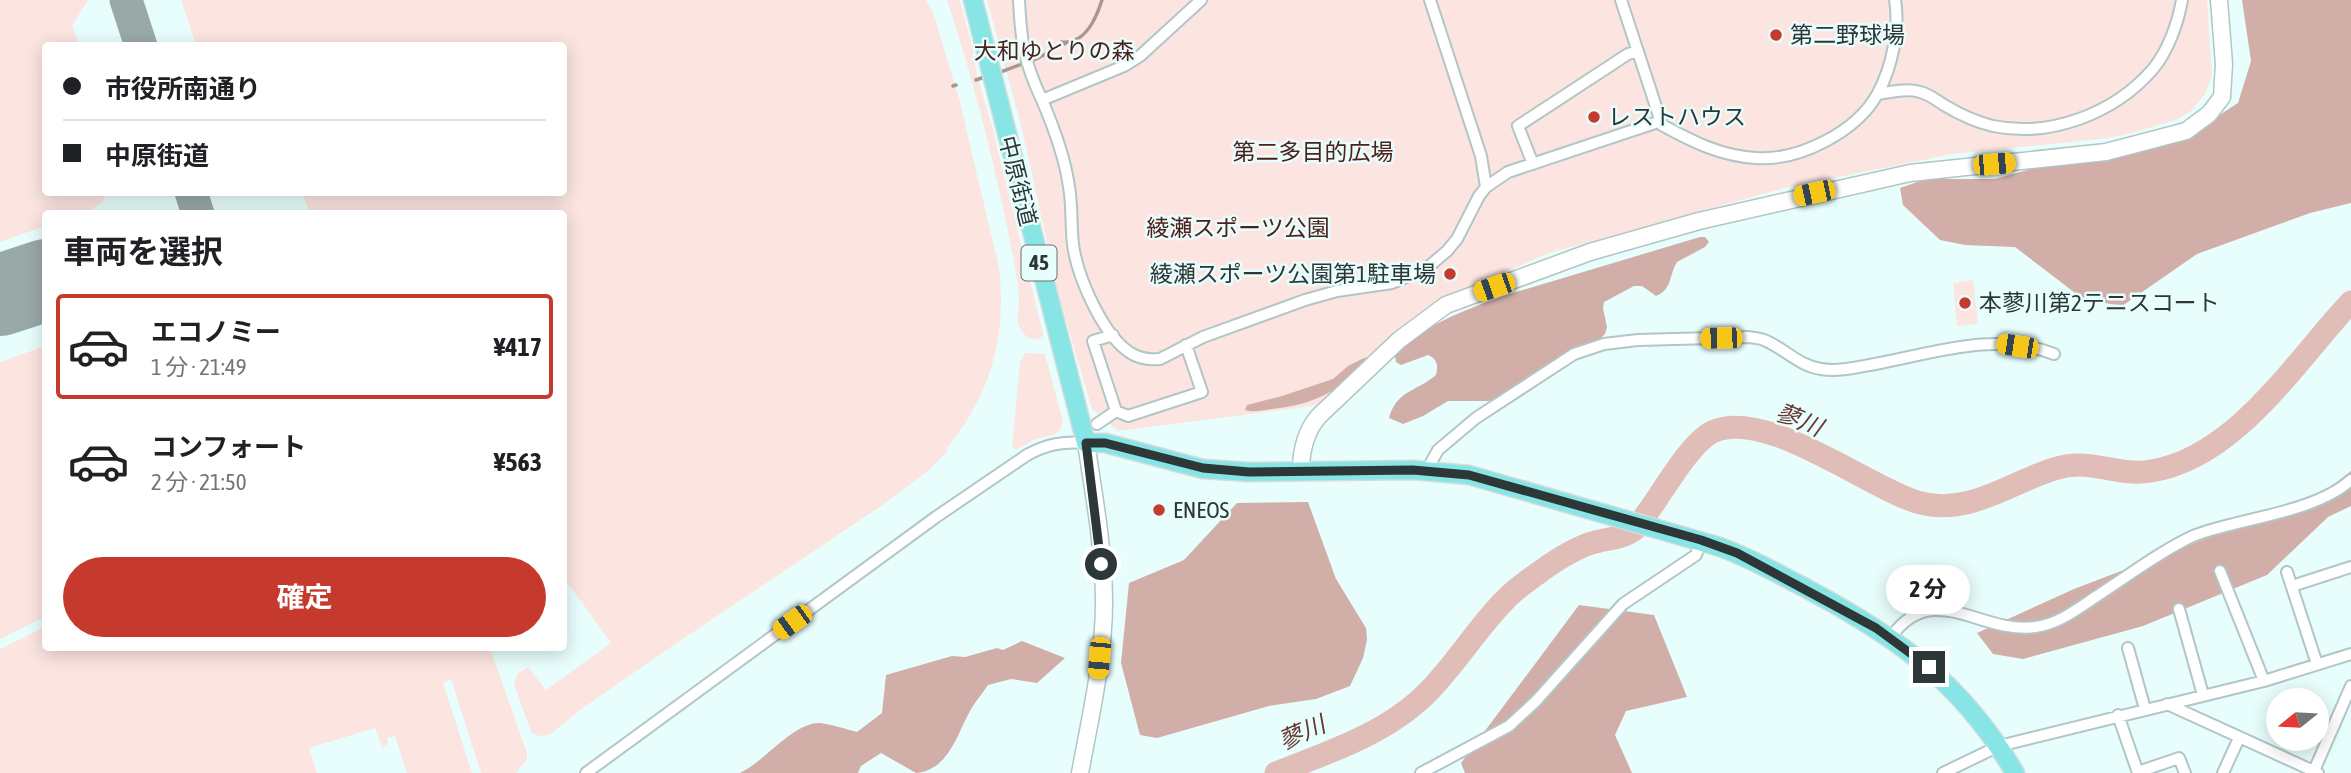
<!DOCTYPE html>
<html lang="ja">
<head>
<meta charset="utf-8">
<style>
  body { margin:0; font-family:"Asap Condensed","Noto Sans JP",sans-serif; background:#f6f6f6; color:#202124; height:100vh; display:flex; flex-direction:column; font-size:26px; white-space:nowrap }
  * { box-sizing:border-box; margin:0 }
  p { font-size:23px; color:#757577 }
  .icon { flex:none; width:38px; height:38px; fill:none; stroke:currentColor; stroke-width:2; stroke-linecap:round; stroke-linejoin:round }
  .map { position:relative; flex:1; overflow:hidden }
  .details { position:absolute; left:42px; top:210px; width:525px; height:441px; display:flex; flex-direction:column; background:#fff; border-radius:7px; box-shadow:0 4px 18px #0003 }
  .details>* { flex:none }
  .hud { position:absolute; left:42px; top:42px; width:525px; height:154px; border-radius:7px; box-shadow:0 4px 18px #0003; display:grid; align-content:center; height:154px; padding:0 21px; background:#fff }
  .needle { width:46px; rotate:252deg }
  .fabs { position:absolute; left:2266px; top:688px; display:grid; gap:14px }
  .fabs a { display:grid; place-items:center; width:63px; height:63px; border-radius:50%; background:#fff; box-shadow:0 4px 18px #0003; font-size:35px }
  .end { position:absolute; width:32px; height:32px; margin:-16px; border:9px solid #2e3737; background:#fff; box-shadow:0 0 0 4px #fff }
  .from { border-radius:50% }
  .bubble { position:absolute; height:49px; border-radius:24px; background:#fff; box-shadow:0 4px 18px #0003; font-size:23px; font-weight:700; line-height:49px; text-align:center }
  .car { position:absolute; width:21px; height:42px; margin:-21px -10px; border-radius:9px; box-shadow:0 0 5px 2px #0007; background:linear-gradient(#f5c518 24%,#345 0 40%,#f5c518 0 76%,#345 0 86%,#f5c518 0) }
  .hud b { display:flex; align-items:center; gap:24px; height:66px; font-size:26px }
  .hud b+b { border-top:2px solid #e0e0e0 }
  .hud i { width:18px; height:18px; background:#202124 }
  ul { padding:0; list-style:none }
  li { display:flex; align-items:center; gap:21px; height:105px; margin:0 14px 10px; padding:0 7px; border:4px solid transparent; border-radius:7px }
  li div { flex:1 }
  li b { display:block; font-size:26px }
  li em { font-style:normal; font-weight:700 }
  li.current { border-color:#c6392d }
  li>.icon { width:63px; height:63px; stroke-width:1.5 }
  h2 { padding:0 21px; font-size:32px; line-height:84px }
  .action { display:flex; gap:14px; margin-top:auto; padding:14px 21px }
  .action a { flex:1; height:80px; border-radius:42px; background:#c6392d; color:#fff; font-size:28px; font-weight:700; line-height:80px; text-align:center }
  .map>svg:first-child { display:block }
  .green { fill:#fce5e1 }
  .forest { fill:#d1aea8 }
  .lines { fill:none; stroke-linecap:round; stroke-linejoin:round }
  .stream { stroke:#ab9591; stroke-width:3.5 }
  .river { stroke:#e1bdb7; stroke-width:23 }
  .taxiway { stroke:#99a9a8; stroke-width:33 }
  .runway { stroke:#99a9a8; stroke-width:82 }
  .street-casing { stroke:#b1c6c5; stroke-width:14 }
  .secondary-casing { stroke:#b1c6c5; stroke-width:19 }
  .primary-casing { stroke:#d9dbdb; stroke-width:21 }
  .street { stroke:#fff; stroke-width:10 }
  .secondary { stroke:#fff; stroke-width:16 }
  .primary { stroke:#87e6e5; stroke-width:18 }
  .route { stroke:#2e3737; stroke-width:9 }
  .poi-dot { fill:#c6392d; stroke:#e8fefd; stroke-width:2.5 }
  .labels { text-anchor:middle; stroke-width:5; stroke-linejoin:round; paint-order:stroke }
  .shield { fill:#e8fefd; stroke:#667372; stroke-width:2 }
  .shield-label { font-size:21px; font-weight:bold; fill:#2e3737 }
  .poi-label { font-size:23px; fill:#2e3737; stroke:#e8fefd; text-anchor:start }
  .park-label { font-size:23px; fill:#4f201a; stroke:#e8fefd }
  .street-label { font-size:23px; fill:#2e3737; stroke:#e8fefd }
  .water-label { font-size:24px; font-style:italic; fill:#66352e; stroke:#e8fefd }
</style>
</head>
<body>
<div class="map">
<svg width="2351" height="773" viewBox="0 0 2351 773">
  <rect width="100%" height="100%" fill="#e8fefd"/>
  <!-- green -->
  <path class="green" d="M0,0H88L72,26L79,45L46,46V192L107,193C96,218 69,214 46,214L45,226L0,242Z
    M181,0H926L933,12L960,102L999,268C1007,337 991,394 947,448L948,451L927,472L881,506L668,649L580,710L550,735L537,736L531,732L514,684L517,674L528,667L546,690L611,643L567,582L564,584V214L310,213L302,193L564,192V46L196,45Z
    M947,0H960L972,46L977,76L991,122L1042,329L1043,336C1034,344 1024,337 1019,326C1016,319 1019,309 1019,300C1018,281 1014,261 1010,242C994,161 973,79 947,0Z
    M987,0H2207L2212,76L2205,94L2191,111L2176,120L2128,134L2101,139L1953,154L1788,187L1546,254L1444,300L1419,314L1382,346L1320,405L1118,431L1092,409L1059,296L1021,125Z
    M1973,280L1978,324L1957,326L1953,283Z
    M45,346V617L0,639V362Z
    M1025,353L1045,354L1063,422C1059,437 1050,435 1037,439C1030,441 1023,447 1016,450L1012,445L1020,362Z
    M45,627L46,648H490L527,753V759L516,773H481L451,679L443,683L472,773H407L395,736L387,738L388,743L382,748L375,728L309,748L317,773H0V649Z"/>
  <!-- forest -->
  <path class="forest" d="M2242,0H2351V203L2310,213L2197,254L2122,306L2083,299L2015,247L1965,245L1940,240L1903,205L1900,188L1926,179H1995L2215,118L2238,103L2251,61Z
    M1700,237H1705L1709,242L1705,247L1677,262C1669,275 1672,290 1656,296L1642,286H1634L1604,302L1603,308L1607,327L1605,334L1588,351L1555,374L1518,395L1489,401H1448L1423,416L1403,424L1389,418C1397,390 1416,392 1436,375C1438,365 1438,360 1428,355L1401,365L1396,362L1395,356C1421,325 1466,310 1503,296Z
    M1364,358H1366L1368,362C1336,392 1316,404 1272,409C1263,410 1254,413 1245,410L1247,405L1282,396L1333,379L1348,366Z
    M2351,471V506L2328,517L2267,575L2143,626L2023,659L1993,654L1977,633L2074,589L2320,495Z
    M1308,502L1336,579L1366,628L1367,640L1363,658L1350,686L1316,699L1269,706L1157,738L1140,735L1121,663L1129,583L1184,560L1237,503Z
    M1579,605L1654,615L1687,697L1626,711L1615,735L1632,773H1465L1461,763Z
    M1022,641L1065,658L1037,683L1011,679L988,685C982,694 974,703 969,713C956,737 948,770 916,773L881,753L861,766L858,773H740C764,762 793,723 819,723C831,724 845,729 857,732L882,713L886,675L952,656L965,657L997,648L1003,650Z"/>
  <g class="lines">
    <!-- stream -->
    <path class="stream" d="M1061,42C1085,45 1096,19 1102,0
      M998,73L1038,58L1066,43
      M976,80L987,76
      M953,86L956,85"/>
    <!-- river -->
    <path class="river" d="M1276,773C1327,753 1385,734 1425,695C1455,666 1476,629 1505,600C1515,589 1529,580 1541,571C1555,561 1575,548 1592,543C1605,539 1625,538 1635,529C1640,525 1644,518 1647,513C1663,492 1689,444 1712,432C1765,407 1865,486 1917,502C1967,517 2009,483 2054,469C2092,457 2116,477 2151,471C2236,458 2296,360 2351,302"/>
    <!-- taxiway -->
    <path class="taxiway" d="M126,0L141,46
      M191,192L198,214"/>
    <!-- runway -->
    <path class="runway" d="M0,295L46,280"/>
    <!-- street casing -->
    <g class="street-casing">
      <path id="street" d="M1019,0C1021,42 1024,62 1042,100L1124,66L1140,56L1201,0
        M1430,0L1481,156L1486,187
        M1621,0L1662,125C1693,142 1721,156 1756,158C1799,161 1857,132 1878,93C1892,67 1900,29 1895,0
        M1878,94C1891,92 1907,88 1920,92C1929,94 1936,100 1944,105C1959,114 1976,122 1993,126C2051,138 2115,113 2153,69C2168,51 2178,23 2182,0
        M1042,100C1054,128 1065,157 1069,187C1073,208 1070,230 1074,251C1080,282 1105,340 1134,355C1143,359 1151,360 1160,359L1203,337L1305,300L1337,291L1392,283L1427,268L1447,251L1457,239L1479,196L1486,187L1508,172L1661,121
        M1533,164L1518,126L1628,54L1638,51
        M1113,335L1093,341L1116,411L1128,416L1202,392L1186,345
        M1097,424L1116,411
        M1427,470L1438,450L1476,418L1574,354L1604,344L1638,340L1749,337C1753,338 1760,338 1764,340C1784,348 1799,366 1821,369C1839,372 1858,367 1875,364C1934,353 1995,331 2054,354
        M2220,571L2264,681
        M2287,572L2317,664
        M2292,586L2351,567
        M2179,609L2203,695
        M1891,637C1933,578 1981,635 2035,627C2059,624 2077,609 2097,596C2128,576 2159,552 2193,536C2239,518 2315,513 2351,480
        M2128,648L2145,709
        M2167,704L2318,773
        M2118,715L2138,773
        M2138,772L2179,758L2185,773
        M586,773L936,517L1027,455C1047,444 1064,441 1086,443
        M1421,773L1509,726L1536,701L1623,604L1696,555L1701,540
        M1943,773L1999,746L2264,681L2351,654
        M2223,773L2239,738
        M2313,773L2351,686"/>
    </g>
    <!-- secondary casing -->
    <g class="secondary-casing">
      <path id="secondary" d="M1301,470C1301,451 1306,429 1320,415L1399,340L1446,305L1590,252L1699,221L1910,173L2106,152L2186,131L2209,114L2222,97L2224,64L2219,0
        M1080,773C1090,719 1104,658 1104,603C1104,550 1094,495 1086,443"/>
    </g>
    <!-- primary casing -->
    <g class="primary-casing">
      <path id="primary" d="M973,0L1086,443H1105L1203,469L1249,472L1413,470L1469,475L1720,547C1752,559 1781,575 1811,591C1900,639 1963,684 2015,773"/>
    </g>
    <!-- street -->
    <use href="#street" class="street"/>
    <!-- secondary -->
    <use href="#secondary" class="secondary"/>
    <!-- primary -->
    <use href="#primary" class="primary"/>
  </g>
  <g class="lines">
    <!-- route -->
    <path class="route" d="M1101,564L1086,443H1105L1203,468L1249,472L1413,470L1469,475L1701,540L1737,553L1876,628L1929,667"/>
  </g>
  <!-- markers -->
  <g class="poi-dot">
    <circle cx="1776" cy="35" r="7"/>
    <circle cx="1594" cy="117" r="7"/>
    <circle cx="1450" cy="274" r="7"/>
    <circle cx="1965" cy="303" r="7"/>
    <circle cx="1159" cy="510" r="7"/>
  </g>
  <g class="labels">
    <!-- shield labels -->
    <rect class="shield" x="1021.5" y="245.5" width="35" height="35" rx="5"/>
    <g class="shield-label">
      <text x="1039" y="270">45</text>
    </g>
    <!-- poi labels -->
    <g class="poi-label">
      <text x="1790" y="43">第二野球場</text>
      <text x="1608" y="125">レストハウス</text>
      <text x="1436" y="282" text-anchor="end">綾瀬スポーツ公園第1駐車場</text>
      <text x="1979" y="311">本蓼川第2テニスコート</text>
      <text x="1173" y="518">ENEOS</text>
    </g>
    <!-- park labels -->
    <g class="park-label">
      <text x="1054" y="59">大和ゆとりの森</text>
      <text x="1313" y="160">第二多目的広場</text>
      <text x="1238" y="236">綾瀬スポーツ公園</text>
    </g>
    <!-- street labels -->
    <g class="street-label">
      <text transform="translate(1018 181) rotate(76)" y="8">中原街道</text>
    </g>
    <!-- water labels -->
    <g class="water-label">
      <text transform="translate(1799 420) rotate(22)" y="8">蓼川</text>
      <text transform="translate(1302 733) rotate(-24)" y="8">蓼川</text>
    </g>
  </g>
</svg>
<div class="fabs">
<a><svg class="needle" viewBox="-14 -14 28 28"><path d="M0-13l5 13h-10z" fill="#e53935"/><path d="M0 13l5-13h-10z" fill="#757577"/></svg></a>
</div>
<i class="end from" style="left:1101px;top:564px"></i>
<i class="end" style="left:1929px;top:667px"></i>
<div class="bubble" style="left:1886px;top:565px;width:84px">2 分</div>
<i class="car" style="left:1994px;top:164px;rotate:85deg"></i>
<i class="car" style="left:1814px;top:193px;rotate:258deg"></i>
<i class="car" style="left:1494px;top:287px;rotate:251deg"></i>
<i class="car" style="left:1721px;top:338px;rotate:269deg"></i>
<i class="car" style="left:2017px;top:346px;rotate:279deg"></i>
<i class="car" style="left:792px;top:622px;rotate:234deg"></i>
<i class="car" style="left:1099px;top:658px;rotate:185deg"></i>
<div class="hud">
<b><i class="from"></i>市役所南通り</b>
<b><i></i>中原街道</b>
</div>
<section class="details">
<h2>車両を選択</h2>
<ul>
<li class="current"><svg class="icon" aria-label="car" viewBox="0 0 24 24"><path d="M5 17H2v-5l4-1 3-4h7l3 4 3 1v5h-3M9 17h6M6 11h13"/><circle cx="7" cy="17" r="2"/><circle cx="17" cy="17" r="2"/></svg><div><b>エコノミー</b><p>1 分 · 21:49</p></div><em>¥417</em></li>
<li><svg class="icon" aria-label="car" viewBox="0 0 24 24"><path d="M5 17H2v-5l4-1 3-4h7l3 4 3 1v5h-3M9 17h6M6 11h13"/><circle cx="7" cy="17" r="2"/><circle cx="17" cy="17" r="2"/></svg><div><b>コンフォート</b><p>2 分 · 21:50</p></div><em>¥563</em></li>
</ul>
<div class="action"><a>確定</a></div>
</section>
</div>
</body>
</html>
